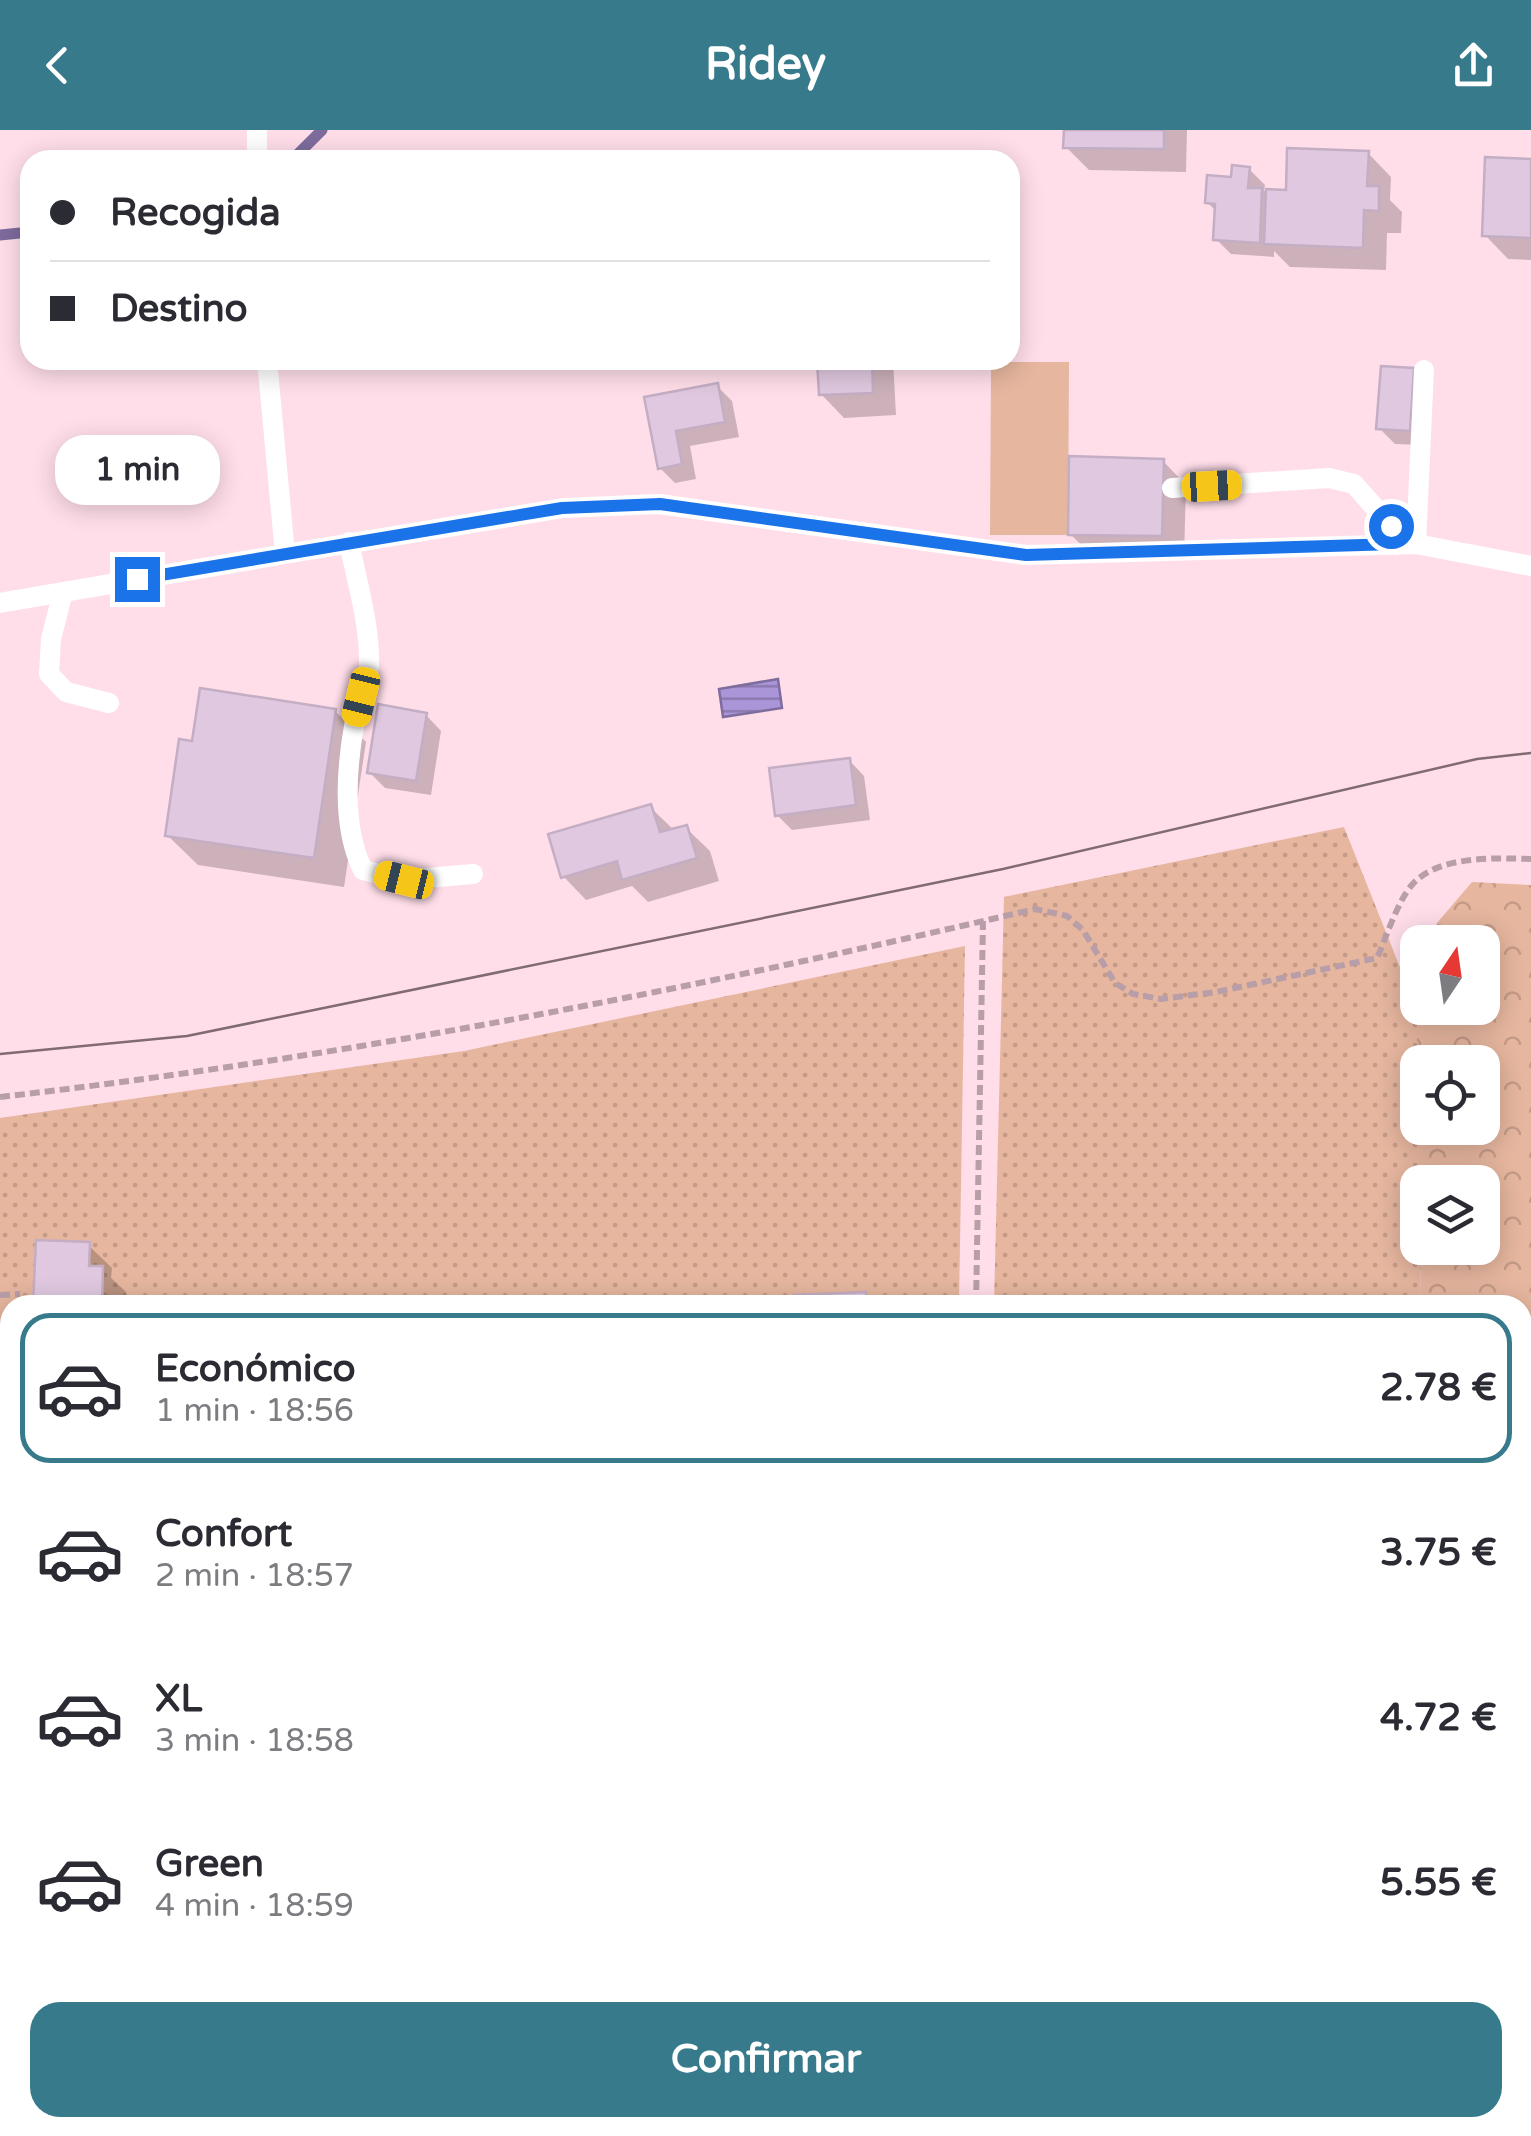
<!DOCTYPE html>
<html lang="es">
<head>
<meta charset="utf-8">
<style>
  body { margin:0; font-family:"Varela Round",sans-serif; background:#f2f2f3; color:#2b2b33; height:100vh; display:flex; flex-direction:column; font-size:38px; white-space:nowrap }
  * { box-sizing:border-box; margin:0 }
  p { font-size:32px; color:#7c7c81 }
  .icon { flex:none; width:55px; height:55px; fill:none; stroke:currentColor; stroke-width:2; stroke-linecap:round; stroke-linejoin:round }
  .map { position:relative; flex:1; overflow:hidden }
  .panel { position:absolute; left:0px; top:1165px; width:1532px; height:842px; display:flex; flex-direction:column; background:#fff; border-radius:30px 30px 0 0; box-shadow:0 5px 25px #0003 }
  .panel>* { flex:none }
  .hud { position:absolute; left:20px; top:20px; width:1000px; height:220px; border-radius:30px; box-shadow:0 5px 25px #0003; display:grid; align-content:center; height:220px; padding:0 30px; background:#fff }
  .needle { width:65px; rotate:13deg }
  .buttons { position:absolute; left:1400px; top:795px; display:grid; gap:20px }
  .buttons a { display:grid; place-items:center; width:100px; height:100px; border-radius:20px; background:#fff; box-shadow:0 5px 25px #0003; font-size:50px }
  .end { position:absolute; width:45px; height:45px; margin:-22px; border:12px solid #1a73e8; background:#fff; box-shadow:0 0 0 5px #fff }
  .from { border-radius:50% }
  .bubble { position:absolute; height:70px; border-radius:30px; background:#fff; box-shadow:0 5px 25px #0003; font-size:32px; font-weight:800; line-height:70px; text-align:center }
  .car { position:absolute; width:30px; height:60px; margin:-30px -15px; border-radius:12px; box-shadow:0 0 8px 2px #0007; background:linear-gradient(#f5c518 24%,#345 0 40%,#f5c518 0 76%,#345 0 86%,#f5c518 0) }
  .hud b { display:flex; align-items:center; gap:35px; height:95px; font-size:38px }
  .hud b+b { border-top:2px solid #e1e1e2 }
  .hud i { width:25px; height:25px; background:#2b2b33 }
  ul { padding:18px 0 0; list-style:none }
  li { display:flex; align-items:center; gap:30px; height:150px; margin:0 20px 15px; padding:0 10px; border:5px solid transparent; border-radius:30px }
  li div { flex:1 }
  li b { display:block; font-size:38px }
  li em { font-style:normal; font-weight:800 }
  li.on { border-color:#377a8b }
  li>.icon { width:90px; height:90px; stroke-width:1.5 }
  .action { display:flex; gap:20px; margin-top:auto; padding:20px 30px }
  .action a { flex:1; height:115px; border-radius:30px; background:#377a8b; color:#fff; font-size:40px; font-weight:800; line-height:115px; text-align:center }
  header { display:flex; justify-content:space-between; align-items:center; height:130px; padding:0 30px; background:#377a8b; color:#fff; font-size:45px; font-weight:800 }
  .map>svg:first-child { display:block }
  .grass { fill:url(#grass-dots) }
  .forest { fill:url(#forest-crowns) }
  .pitch { fill:#e6b69f }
  .water { fill:url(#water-rules); stroke:#7e6c9d; stroke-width:2.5 }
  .shadow { fill:#0003 }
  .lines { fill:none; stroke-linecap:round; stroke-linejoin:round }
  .stream { stroke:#7e6c9d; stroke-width:11 }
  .building { fill:#e0c9e0; stroke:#c4aec4; stroke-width:2.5 }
  .path { stroke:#b89ea8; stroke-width:6; stroke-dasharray:10 5; stroke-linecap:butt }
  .lane { stroke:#fff; stroke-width:20 }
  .tram { stroke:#806b73; stroke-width:2.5 }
  .route { stroke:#1a73e8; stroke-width:12 }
</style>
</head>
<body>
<header><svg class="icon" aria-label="back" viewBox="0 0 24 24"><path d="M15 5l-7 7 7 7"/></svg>Ridey<svg class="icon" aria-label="share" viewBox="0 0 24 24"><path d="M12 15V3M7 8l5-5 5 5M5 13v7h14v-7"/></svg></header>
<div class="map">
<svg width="1531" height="2006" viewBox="0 0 1531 2006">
  <defs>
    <pattern id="grass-dots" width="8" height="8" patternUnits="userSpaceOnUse" patternTransform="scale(2.5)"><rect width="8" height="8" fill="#e6b69f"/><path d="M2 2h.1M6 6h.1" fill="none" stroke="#c59b88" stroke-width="1.8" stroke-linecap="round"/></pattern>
    <pattern id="forest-crowns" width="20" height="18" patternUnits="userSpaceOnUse" patternTransform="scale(2.5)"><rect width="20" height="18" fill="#e6b69f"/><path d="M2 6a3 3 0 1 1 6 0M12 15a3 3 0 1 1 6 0" fill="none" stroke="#c59b88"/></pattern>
    <pattern id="water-rules" width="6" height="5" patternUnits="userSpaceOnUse" patternTransform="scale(2.5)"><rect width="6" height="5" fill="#ab95d9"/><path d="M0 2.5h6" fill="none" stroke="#8a78af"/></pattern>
  </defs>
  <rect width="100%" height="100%" fill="#ffdeea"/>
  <!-- grass -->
  <path class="grass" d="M1344,697L1417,880L1421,1175H994L1004,767Z
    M965,816L959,1175H10V1998H946V2006H0V988L464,921Z
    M1531,1867V2006H975V1998H1522L1523,1868Z"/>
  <!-- forest -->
  <path class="forest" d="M1472,752L1531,755V1833L1523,1834L1522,1175H1421L1420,1118H1482V1052H1419L1418,998H1482V932H1418L1417,939V877L1482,878V812H1433L1437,793Z"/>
  <!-- pitch -->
  <path class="pitch" d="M991,232H1069L1068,405H990Z"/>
  <!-- water -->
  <path class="water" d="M778,549L782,578L723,587L719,559Z"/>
  <!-- shadow -->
  <path class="shadow" d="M1066,0H1187L1186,42L1089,40L1066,17Z
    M1368,23L1391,47L1390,70L1402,82L1401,103H1387L1386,140L1290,137L1274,121V127L1231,124L1216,109L1217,82L1207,72L1249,39L1265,55L1264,61L1288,62Z
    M1531,31V130L1508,129L1485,105Z
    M808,230H893L896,285L844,288L821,264L820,234H813Z
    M1413,241L1428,256L1424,315L1395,314L1379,298Z
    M717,256L732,271L739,307L690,316L696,349L675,353L660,338L647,269Z
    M1163,331L1186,355L1184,429L1094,427L1070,404Z
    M335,581L366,612L344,757L198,735L167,705L194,614Z
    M426,585L441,601L431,665L385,658L369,642Z
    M849,630L864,646L870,690L792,700L777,685Z
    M650,677L675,701L686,698L710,721L719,751L648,772L632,756L586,770L563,746Z
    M88,1115L112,1138L111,1148L126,1162L125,1175H36Z"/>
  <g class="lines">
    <!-- stream -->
    <path class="stream" d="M292,30L322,0
      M0,105L30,102"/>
  </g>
  <!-- building -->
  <path class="building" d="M1064,0H1164V19L1063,18Z
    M1287,18L1369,21L1367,56H1379V81L1364,80L1363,118L1264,114L1266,59L1286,60Z
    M1485,27L1531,29V108L1482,106Z
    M1232,35L1250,37L1248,58H1262L1260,113L1213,110L1215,74L1205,73L1207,45L1231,47Z
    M817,230H872L873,263L819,265Z
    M1381,236L1414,238L1410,301L1376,299Z
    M718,253L725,292L676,301L682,334L658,339L644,267Z
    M1069,326L1164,329L1162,406L1068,405Z
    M200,558L336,579L314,728L165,706L179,609L192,611Z
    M378,574L427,583L416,651L367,643Z
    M850,628L856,675L775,686L769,638Z
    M651,674L660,702L687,695L697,728L622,750L617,731L561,748L548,704Z
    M36,1110L90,1112L89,1136H103L102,1175H33Z
    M866,1162L867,1175H794V1165Z"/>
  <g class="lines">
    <!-- path -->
    <path class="path" d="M0,967C349,927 693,859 1035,779L1067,786L1083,800L1115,853L1133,864L1161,869L1216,862L1377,828C1386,808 1397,773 1411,756C1436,725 1495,728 1531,729
      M0,1165L20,1164
      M976,1175L983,791
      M0,1399L10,1561
      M1522,1851L1531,1850
      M37,1998V2006
      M961,2006V1998"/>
    <!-- lane -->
    <path class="lane" d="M257,0V30
      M1172,358L1329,348L1354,354L1391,396L1396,415
      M349,412C357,452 370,495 369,535C368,555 357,576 354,596C346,642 342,698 363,740L404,750L473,744
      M1416,414L1531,436
      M285,424L563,378L659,374L1026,425L1416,414L1424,240
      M63,462L51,509L49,544L66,562L109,573
      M0,473L285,424L267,230"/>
    <!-- tram -->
    <path class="tram" d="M0,924L187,906L1003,739L1477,629L1531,623"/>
  </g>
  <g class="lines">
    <!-- route -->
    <path class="route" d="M137,449L562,378L660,374L1026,425L1396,414L1391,396"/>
  </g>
</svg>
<div class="buttons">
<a><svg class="needle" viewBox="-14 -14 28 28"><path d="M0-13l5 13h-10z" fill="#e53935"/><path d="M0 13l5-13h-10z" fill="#7c7c81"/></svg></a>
<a><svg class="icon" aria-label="locate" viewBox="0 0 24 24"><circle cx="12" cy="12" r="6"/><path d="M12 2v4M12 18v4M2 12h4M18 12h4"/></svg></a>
<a><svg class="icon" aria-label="layers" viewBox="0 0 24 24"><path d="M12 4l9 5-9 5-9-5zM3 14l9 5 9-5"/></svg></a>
</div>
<i class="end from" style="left:1391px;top:396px"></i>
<i class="end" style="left:137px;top:449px"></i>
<div class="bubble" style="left:55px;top:305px;width:165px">1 min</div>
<i class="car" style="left:1212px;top:356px;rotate:87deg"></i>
<i class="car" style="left:361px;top:567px;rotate:194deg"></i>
<i class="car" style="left:404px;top:750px;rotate:284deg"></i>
<div class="hud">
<b><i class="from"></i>Recogida</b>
<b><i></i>Destino</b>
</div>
<section class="panel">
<ul>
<li class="on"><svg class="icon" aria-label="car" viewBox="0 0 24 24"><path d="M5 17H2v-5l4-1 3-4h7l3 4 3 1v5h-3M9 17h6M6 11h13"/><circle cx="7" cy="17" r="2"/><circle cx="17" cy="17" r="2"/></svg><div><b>Económico</b><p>1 min · 18:56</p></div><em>2.78 €</em></li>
<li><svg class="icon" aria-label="car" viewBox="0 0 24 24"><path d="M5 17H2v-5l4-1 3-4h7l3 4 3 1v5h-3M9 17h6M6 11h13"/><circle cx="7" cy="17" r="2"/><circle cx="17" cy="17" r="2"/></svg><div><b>Confort</b><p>2 min · 18:57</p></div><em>3.75 €</em></li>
<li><svg class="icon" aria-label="car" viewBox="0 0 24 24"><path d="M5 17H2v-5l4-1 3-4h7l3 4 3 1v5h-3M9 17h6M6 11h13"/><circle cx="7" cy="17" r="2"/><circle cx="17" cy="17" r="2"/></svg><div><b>XL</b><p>3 min · 18:58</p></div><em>4.72 €</em></li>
<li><svg class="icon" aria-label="car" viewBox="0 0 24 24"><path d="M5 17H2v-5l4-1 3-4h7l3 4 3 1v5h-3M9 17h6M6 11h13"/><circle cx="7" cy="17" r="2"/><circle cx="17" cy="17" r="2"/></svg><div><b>Green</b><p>4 min · 18:59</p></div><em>5.55 €</em></li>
</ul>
<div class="action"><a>Confirmar</a></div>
</section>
</div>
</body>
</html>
